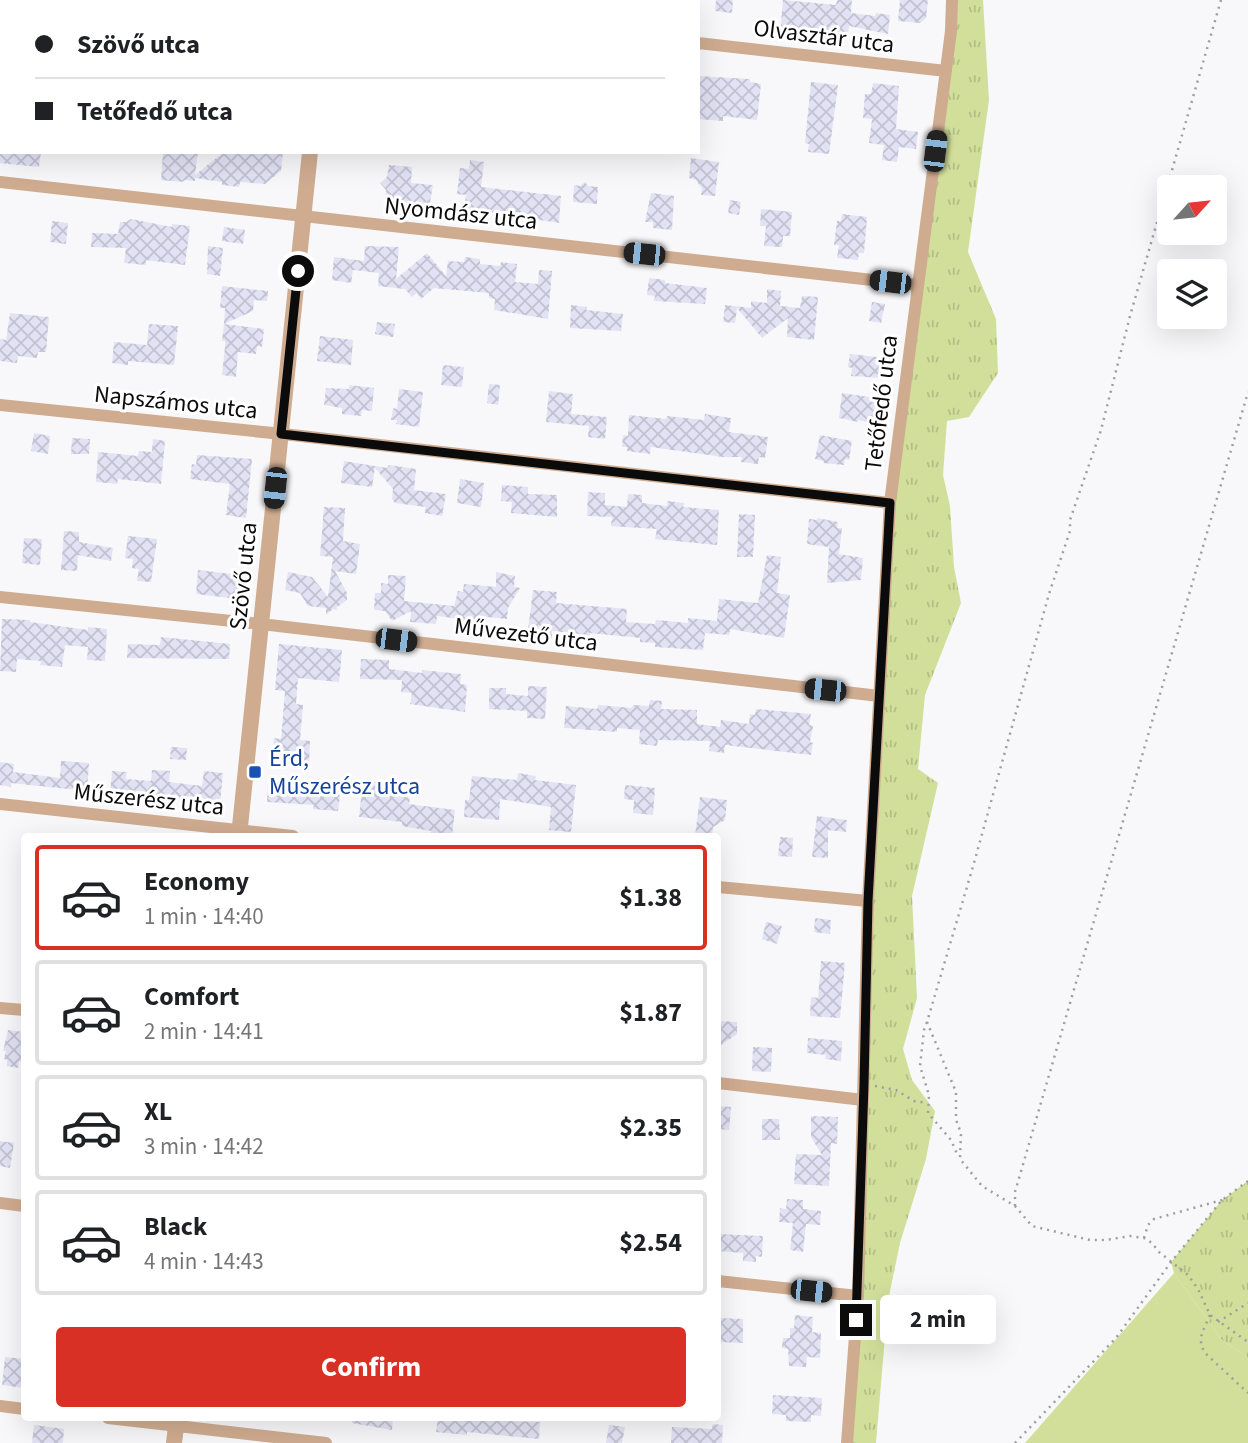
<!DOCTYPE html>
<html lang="en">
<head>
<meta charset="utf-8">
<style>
  body { margin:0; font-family:"Source Sans 3",sans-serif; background:#f2f2f2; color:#202124; height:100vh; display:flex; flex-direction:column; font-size:26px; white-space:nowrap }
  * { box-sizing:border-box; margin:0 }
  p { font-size:23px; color:#757577 }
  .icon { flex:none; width:38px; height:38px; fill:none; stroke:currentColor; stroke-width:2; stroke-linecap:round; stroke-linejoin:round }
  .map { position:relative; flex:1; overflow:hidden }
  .drawer { position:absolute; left:21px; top:833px; width:700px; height:588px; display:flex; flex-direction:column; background:#fff; border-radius:7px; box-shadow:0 7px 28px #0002 }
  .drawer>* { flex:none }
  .hud { position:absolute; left:0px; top:0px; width:700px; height:154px; box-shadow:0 7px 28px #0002; display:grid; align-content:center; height:154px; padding:0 35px; background:#fff }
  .needle { width:46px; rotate:63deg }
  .buttons { position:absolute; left:1157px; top:175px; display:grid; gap:14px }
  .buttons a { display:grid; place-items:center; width:70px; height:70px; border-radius:7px; background:#fff; box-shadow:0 7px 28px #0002; font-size:35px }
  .end { position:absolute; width:32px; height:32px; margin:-16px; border:9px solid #0b0b0c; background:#fff; box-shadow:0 0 0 4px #fff }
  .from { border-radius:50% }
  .bubble { position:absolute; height:49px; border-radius:7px; background:#fff; box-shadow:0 7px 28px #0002; font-size:23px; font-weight:700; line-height:49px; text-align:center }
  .car { position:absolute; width:21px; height:42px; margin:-21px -10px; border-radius:9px; box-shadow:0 0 5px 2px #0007; background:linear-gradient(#222 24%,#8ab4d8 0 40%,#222 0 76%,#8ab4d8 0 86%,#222 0) }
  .hud b { display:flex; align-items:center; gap:24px; height:66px; font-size:26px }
  .hud b+b { border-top:2px solid #e0e0e0 }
  .hud i { width:18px; height:18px; background:#202124 }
  ul { padding:12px 0 0; list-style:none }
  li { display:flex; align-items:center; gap:21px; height:105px; margin:0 14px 10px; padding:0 21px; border:4px solid #e0e0e0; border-radius:7px }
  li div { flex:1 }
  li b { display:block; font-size:26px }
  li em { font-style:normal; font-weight:700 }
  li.on { border-color:#d93025 }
  li>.icon { width:63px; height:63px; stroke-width:1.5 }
  .button { display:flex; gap:14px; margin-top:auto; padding:14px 35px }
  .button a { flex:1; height:80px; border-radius:7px; background:#d93025; color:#fff; font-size:28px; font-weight:700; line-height:80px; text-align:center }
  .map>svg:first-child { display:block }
  .grass { fill:url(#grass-tufts) }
  .park { fill:#d1df9b }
  .building { fill:url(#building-cross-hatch) }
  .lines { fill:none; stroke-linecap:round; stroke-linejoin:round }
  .path { stroke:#9e9ea0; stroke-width:2.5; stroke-dasharray:2 5; stroke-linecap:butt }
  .minor { stroke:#cfac90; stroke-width:12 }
  .tertiary { stroke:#cfac90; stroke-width:16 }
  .route { stroke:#0b0b0c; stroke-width:9 }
  .transit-dot { fill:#1a4fb4; stroke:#fff; stroke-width:2.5 }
  .labels { text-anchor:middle; stroke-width:6; stroke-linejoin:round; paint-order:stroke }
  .street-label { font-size:24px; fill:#0b0b0c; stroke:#fff }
  .transit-label { font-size:24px; fill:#164399; stroke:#fff; text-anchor:start }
</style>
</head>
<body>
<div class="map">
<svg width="1248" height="1443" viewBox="0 0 1248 1443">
  <defs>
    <pattern id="grass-tufts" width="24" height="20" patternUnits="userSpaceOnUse" patternTransform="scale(1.75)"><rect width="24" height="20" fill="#d1df9b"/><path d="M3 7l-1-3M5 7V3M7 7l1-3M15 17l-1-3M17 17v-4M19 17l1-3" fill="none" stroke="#b2be84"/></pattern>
    <pattern id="building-cross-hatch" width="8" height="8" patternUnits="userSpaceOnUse" patternTransform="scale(1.75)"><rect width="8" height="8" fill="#e3e2f5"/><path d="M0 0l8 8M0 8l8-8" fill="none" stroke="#c1c1d1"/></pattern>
  </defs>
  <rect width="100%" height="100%" fill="#f8f8fa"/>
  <!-- grass -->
  <path class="grass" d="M952,0H983L989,100L968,252L996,319L998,373L969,417L947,421L943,475L950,506L954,567L961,603L925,695L918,769L938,783L912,896L917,998L903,1049L912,1080L935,1111L926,1159L900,1243L888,1301L876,1443H847L890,503Z
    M1248,1181V1358L1222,1340L1174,1273L1171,1262L1222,1200Z"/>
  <!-- park -->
  <path class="park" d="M1174,1273L1222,1340L1248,1358V1443H1025Z"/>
  <!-- building -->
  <path class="building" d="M716,0H733L732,13L715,11Z
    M783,0L836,5L837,0H852L851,13L875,16L876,13L890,15L888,34L849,26L848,35L811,31L810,36L780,33Z
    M900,0H928L926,18L920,23L898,21Z
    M699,76L750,79V82L761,84L757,120L723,116V121L698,119Z
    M811,82L838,85L829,154L808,152L809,144L805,143Z
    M873,83L899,86L896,129L918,132L916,149L899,147L897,162L882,160L884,145L869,143L872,119L863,118L865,94H871Z
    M0,152H41L39,167L0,163Z
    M163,152H198L195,175L224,152H283L281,171L265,184L240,182L239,187L222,185V182L195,178V181L185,180L182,182L161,180Z
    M691,158L719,162L715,196L701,195L702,189L696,180L689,178Z
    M470,160L484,162L481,187L561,196L559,223L464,208L466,195L457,194L460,168L469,169Z
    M389,165L412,167L411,183L433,185L429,208L385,204L386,190L380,183L387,177Z
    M585,182L588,186L598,187L597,204L573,202L574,185L580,186Z
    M651,193L674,196L672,230L653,228V222H645Z
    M730,200L741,202L739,215L728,213Z
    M761,209L792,212L790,236H783L782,247L764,246L766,226H760Z
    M842,214L867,217L864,253H859L858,260L837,258L839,245H834L837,221H841Z
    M131,219L172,227V224L190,226L185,265L146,260V265L124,263L126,248L91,247L92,233L118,234L120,222H126Z
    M52,221L68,223L66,244L50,242Z
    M224,227L245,230L243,244L222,241Z
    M208,246L223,248L220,276L207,274Z
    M365,246L399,247L396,279L427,253L446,276L448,261L464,262L465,257L480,259V264L500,266L501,262L517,264L515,282L538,284L539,270L552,271L548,319L494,310L495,299L489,298V293L434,288L421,299L417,293L412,297L405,289L378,286L379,273L353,270L351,283L332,280L334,257L364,261Z
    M649,278L665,280V283L707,288L705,304L654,301L655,296L647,295Z
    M222,286L268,291L267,301L254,300L253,311L224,324L225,308H220Z
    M767,289L781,291L780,306L800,308L802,296L818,297L814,340L787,337L788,318L762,338L737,308L735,323L723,322L725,305L751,308V301L767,303Z
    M872,302L885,304L881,323L869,321Z
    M571,305L587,307L586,310L623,314L621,331L570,328Z
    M10,313L49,317L46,352H38L37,358L18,356L17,363L0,361V339L6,340Z
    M377,322L395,324L393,337L375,334Z
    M149,324L178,326L174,365L128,361V365L112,363L114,342L147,345Z
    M224,324L264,329L262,347L257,346L256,354L238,352L236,377L222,375L225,347V341H222Z
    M320,336L353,340L351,365L317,361Z
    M850,354L884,358L882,378L851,376L852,368L848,367Z
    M443,365L464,367L462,387L441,385Z
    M489,384L500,385L498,405L487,403Z
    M349,385L374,388L372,411L362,410L361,416L342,414V408L324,405L326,388L349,389Z
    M399,389L423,392L419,427L396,424L397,420H391L393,408L397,409Z
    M549,391L573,394L571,414L607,417L605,439L588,437L589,426L546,422Z
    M842,393L876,398L873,417L868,416V422L858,420V422L839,418Z
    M221,400L237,401L236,417L219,415Z
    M705,414L731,418L729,432L768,437L765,458L759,457L758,464L741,462L742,457H723L651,447L650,454L627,451V447H622L623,435L628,436L629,415L666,419L667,416L704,420Z
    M34,433L50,436L48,454L31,451Z
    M820,435L852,441L849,460L845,459L844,465L823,463L824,461L815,459Z
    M72,438L90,439L89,454H71Z
    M153,439L165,441L161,484L118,479L117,484L96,482L98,452L138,456L139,451L152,452Z
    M197,455L252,459L246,518L226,515L230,484L190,479L192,464L196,465Z
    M344,461L387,468L389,465L416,469L414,490L446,494L442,516L425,513L426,507L395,503L392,499L393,489L375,468L372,487L341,483Z
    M460,479L484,483L481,507L457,503Z
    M502,485L528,487V494L557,495V517L511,513L512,502L501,501Z
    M588,492L605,493V505L627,507L628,494L642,495V503L667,506V501L684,503L683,507L719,510L717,545L655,539L657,529L611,526L612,517L587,516Z
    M324,507L345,508L343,541L360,544L356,574L335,571L347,593V600L336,608L338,610L333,609L326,615V608L308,606L300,593L285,590L288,572L312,577L328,597L333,557L320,556Z
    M739,514L755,515L753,557H737Z
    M817,518L838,522L837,528H842L839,554L863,558L861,580L827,583L829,547L807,544L809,519L817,520Z
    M64,531L79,532V542L113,548L111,561L78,555L77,571L61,570Z
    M128,536L157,539L151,582L137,581L139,569L132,568L133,559L125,558Z
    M24,538L42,539L40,565L22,563Z
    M767,555L781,557L777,593L790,595L784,638L730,629L729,635L705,633L703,650L655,647V643L640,642V638L590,633V636L552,631V638L539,637L540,631L528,630L533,590L557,592L556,603L627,609L626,622L655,624L656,620L688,623V618L717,621L719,599L758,603Z
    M198,570L240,575L238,599L196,594Z
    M496,572L515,576L514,587L520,588L508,608L507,619L477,616L476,629L460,627L461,619L437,616L436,624L410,622L411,611L392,621L385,611L374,610L375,593H381V583L388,584V575L406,576L404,601L454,606L458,591L463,592L464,584L496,587Z
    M2,619L30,620V622L88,630V627L107,629L105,661L87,660L88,647L65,645L62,667L40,665L41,661L17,659L16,672L0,671Z
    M161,637L230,644L229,659L127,658L128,644L160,645Z
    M279,644L342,650L339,682L298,678L296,704L303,705L300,740L310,741L309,764L276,761L277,754L273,753L274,738L281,739L285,691L275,690Z
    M361,659L389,660V669L422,673V670L461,674L460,684L467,685L465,712L410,704L412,693L401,692L402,680L360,679Z
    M528,686L547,687L545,719L527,718V711L489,709V688H506V694L528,696Z
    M650,700L662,701L661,709L697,710V724L720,727L721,720L749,724L750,714L755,715L756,709L811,714L809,725L813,726L810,742L813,743L811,755L725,745L724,753L709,751L710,741L658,740L657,746L639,744L640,730L617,728V732L564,728L566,706L597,709L598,705L632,708L633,705L649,706Z
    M171,747L187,748L186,760L170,759Z
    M61,761L89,763L87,791L11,783V787L0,785V762L14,764L13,772L60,778Z
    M152,770L170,771L169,782L202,786L204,771L223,773L220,803L168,797V801L110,795L112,771L127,772L126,779L151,781Z
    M518,773L536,776L535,780L576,785L571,832L549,830L551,807L500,799L499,820L464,817L465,800H469L472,776L517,780Z
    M363,780L379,782L381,793L410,798L409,804L455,810L452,836L431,835V831L402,826V822L359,817Z
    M268,783L296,784L295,791L340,795L338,811L313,809L314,805L267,802Z
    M625,785L655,788L653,815L633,813L634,800L624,799Z
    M700,797L727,800L725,820L713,827L712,836H695Z
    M817,816L847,820L846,832L828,830V858L812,857Z
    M780,837L793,838L792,857L778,856Z
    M815,918L831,920L830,934L814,932Z
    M766,922L782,926L777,944L762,939Z
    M821,961L845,963L840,1018L810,1016L811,997L818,998Z
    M718,1021L737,1022V1034L718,1047Z
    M8,1030L24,1032L22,1062L19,1061L18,1068L7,1066V1060L4,1059L6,1051H3Z
    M808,1038L842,1041L841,1061L825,1059L826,1055L807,1053Z
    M753,1047L772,1048L771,1072L752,1071Z
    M718,1106L731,1107L729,1130L718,1129Z
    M811,1116L838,1117L837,1144L831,1143L829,1186L794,1184L796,1154L822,1155L811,1137Z
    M762,1119H779L780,1140H762Z
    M0,1141L14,1143L10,1168L0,1166Z
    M787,1199L803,1200V1209L821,1211L820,1225L806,1224L803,1252L790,1250L793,1223L779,1222L780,1208L786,1209Z
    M718,1234L763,1236L762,1257L756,1256V1262L743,1261V1253L718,1251Z
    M795,1315L813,1317L812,1332L821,1333L820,1358L807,1357L806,1367L789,1366L788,1349L782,1348L783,1338H790V1328H794Z
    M720,1318L743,1319V1343L720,1342Z
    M5,1357L24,1359V1388L2,1385Z
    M773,1395L822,1398L821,1416L811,1415V1422L786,1421V1415L772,1414Z
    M352,1418H393L392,1430L352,1423Z
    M438,1418H509L508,1421L540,1422L539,1439L467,1432V1435L436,1432Z
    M713,1424L723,1425L722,1443H671L672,1427L712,1429Z
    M34,1425L64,1429L63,1443H32Z
    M609,1425L625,1427L622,1443H606Z"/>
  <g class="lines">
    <!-- path -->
    <path class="path" d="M1221,0L1130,316L1101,430L1070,520V531L1049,594L972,870L927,1022L956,1092V1120L961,1133L960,1159L982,1186L1015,1206L1032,1226L1090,1240H1106L1130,1236L1144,1238L1152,1243L1159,1252L1188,1275L1198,1289L1210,1315L1248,1342
      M927,1022L924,1030L920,1066L929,1095L928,1113L951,1140L958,1156
      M875,1086L896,1090L914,1101L927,1103
      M1015,1206V1192L1248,392
      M1144,1238L1148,1225L1154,1219L1222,1200
      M1210,1315C1204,1330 1196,1338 1205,1353L1248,1393
      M1218,1322L1248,1303
      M1015,1443L1116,1338L1171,1262L1222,1200L1248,1181"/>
    <!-- minor -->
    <path class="minor" d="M317,0L339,2
      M698,43L946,71
      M0,182L917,285
      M0,405L292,435L890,503
      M0,597L261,624L879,696
      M0,804L293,836
      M718,887L868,901
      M0,1008L24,1010
      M718,1083L863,1100
      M0,1203L24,1206
      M718,1281L858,1296
      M0,1406L24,1409
      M108,1418L326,1443
      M847,1443L858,1296L868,901L890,503L951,31L952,0"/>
    <!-- tertiary -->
    <path class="tertiary" d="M326,2V0
      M239,836L310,152
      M174,1443L177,1418"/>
  </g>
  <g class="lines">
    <!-- route -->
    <path class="route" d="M298,271L281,434L890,503L868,901L864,1085L856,1320"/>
  </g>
  <!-- markers -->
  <rect class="transit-dot" x="248" y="765" width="14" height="14" rx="3.5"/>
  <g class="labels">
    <!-- street labels -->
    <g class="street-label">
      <text transform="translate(824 36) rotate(7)" y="8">Olvasztár utca</text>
      <text transform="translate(461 213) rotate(6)" y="8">Nyomdász utca</text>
      <text transform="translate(176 402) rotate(6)" y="8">Napszámos utca</text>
      <text transform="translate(881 403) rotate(-83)" y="8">Tetőfedő utca</text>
      <text transform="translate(243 576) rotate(-84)" y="8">Szövő utca</text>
      <text transform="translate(526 634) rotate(7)" y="8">Művezető utca</text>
      <text transform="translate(149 799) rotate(6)" y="8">Műszerész utca</text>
    </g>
    <!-- transit labels -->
    <g class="transit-label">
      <text x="269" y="766">Érd,<tspan x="269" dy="28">Műszerész utca</tspan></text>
    </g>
  </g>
</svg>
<div class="buttons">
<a><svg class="needle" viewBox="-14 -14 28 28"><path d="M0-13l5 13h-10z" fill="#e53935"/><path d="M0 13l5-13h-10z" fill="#757577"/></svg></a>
<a><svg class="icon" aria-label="layers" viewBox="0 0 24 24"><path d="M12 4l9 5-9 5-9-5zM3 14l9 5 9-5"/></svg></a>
</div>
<i class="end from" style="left:298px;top:271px"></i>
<i class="end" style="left:856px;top:1320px"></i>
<div class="bubble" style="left:880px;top:1295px;width:116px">2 min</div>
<i class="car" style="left:935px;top:151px;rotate:7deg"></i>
<i class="car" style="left:644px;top:254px;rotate:276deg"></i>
<i class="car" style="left:890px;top:282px;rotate:277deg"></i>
<i class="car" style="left:275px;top:488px;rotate:186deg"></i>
<i class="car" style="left:396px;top:640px;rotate:97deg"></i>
<i class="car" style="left:825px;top:690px;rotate:276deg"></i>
<i class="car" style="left:811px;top:1291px;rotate:96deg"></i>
<div class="hud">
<b><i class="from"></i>Szövő utca</b>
<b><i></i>Tetőfedő utca</b>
</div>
<section class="drawer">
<ul>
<li class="on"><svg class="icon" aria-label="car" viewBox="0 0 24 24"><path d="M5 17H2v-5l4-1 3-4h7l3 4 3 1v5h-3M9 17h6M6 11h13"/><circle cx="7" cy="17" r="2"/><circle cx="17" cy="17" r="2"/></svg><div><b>Economy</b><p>1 min · 14:40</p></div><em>$1.38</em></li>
<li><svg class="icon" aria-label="car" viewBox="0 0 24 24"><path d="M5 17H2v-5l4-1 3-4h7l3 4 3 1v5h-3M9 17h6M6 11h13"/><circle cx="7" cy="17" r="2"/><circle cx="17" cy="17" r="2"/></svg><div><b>Comfort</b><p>2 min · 14:41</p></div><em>$1.87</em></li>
<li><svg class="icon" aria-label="car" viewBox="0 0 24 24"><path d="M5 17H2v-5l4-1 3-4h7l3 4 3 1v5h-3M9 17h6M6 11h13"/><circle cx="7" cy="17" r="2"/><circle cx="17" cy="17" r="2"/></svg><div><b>XL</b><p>3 min · 14:42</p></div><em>$2.35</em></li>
<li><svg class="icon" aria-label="car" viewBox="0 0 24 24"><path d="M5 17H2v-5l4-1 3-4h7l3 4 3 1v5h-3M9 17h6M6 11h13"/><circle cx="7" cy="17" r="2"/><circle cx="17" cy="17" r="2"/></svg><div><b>Black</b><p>4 min · 14:43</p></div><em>$2.54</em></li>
</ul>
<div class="button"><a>Confirm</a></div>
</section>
</div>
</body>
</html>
